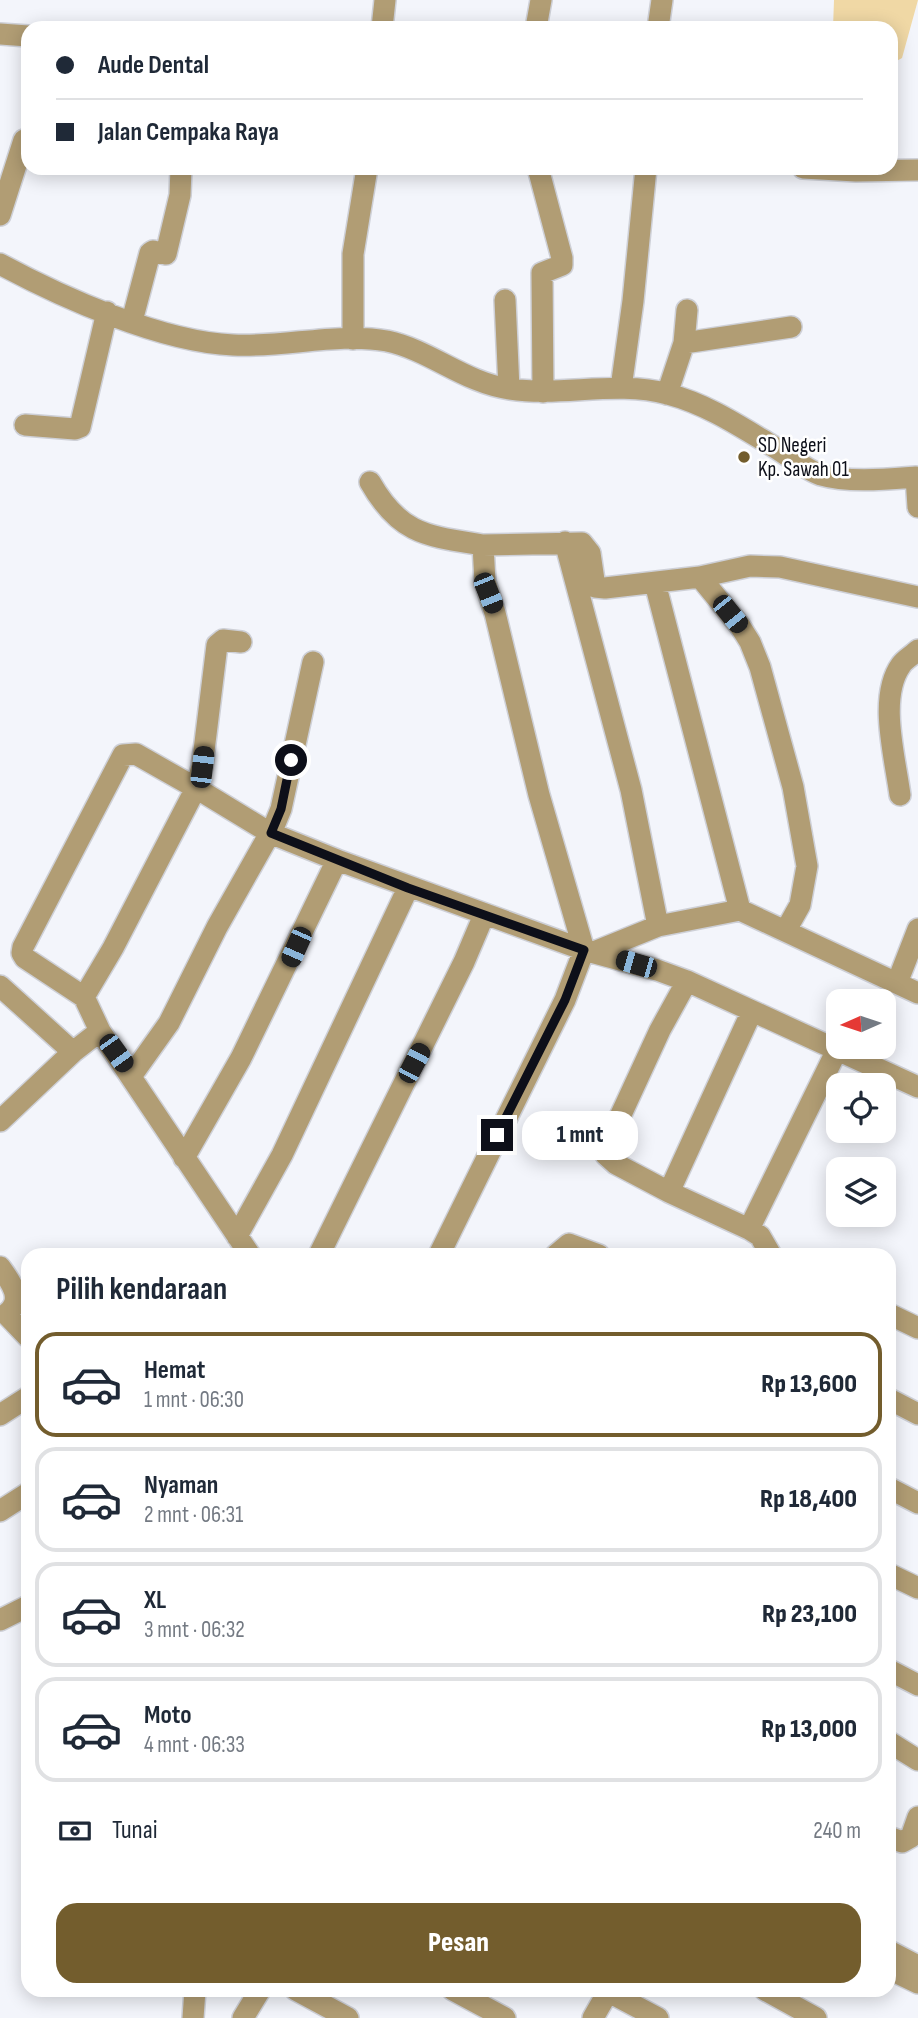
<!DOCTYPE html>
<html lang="id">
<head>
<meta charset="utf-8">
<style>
  body { margin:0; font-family:"Sofia Sans Condensed",sans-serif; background:#f6f6f7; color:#1f2937; height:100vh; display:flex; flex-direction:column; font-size:26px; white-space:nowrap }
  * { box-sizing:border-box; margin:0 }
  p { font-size:23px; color:#747a83 }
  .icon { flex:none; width:38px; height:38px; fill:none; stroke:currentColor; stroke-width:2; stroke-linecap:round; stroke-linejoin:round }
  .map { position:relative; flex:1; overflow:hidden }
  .details { position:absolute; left:21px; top:1248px; width:875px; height:749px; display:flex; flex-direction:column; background:#fff; border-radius:21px; box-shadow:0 4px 18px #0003 }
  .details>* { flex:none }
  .hud { position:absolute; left:21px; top:21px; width:877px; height:154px; border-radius:21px; box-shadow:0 4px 18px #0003; display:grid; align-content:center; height:154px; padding:0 35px; background:#fff }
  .needle { width:46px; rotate:267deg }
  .fabs { position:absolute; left:826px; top:989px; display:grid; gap:14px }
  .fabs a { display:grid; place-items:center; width:70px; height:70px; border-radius:14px; background:#fff; box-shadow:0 4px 18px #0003; font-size:35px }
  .end { position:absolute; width:32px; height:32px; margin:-16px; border:9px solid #0d0f19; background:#fff; box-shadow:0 0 0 4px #fff }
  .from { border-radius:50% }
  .bubble { position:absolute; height:49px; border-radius:21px; background:#fff; box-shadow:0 4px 18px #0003; font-size:23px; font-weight:800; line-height:49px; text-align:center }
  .car { position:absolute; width:21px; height:42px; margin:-21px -10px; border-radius:9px; box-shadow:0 0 5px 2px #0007; background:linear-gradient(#222 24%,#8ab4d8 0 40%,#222 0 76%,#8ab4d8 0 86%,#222 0) }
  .hud b { display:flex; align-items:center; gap:24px; height:66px; font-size:26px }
  .hud b+b { border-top:2px solid #e0e1e3 }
  .hud i { width:18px; height:18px; background:#1f2937 }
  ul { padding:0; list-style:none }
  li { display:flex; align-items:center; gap:21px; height:105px; margin:0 14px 10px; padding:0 21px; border:4px solid #e0e1e3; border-radius:21px }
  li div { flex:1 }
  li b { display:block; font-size:26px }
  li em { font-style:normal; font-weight:800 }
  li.current { border-color:#735d2d }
  li>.icon { width:63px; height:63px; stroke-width:1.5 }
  h2 { padding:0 35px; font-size:32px; line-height:84px }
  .pay { display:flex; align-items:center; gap:18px; height:77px; padding:0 35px; font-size:26px }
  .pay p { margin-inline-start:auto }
  .button { display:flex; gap:14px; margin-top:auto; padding:14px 35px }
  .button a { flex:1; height:80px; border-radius:21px; background:#735d2d; color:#fff; font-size:28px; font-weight:800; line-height:80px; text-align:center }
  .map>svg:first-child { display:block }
  .green { fill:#f0d8a5 }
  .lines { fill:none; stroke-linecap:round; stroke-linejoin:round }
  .minor-casing { stroke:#ced0d7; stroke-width:24 }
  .minor { stroke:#b19d74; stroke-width:21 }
  .route { stroke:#0d0f19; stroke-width:9 }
  .poi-dot { fill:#735d2d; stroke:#fff; stroke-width:2.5 }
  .labels { text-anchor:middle; stroke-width:5; stroke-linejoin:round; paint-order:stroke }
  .poi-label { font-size:21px; fill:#0d0f19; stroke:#fff; text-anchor:start }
</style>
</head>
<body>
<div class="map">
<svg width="918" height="2018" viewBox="0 0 918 2018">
  <rect width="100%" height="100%" fill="#f3f5fb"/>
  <!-- green -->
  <path class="green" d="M834,0H918L902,58L891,64V28H833Z"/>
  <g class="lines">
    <!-- minor casing -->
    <g class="minor-casing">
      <path id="minor" d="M382,28L385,0
        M536,28L541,0
        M658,28L662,0
        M0,34L28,36
        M538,168L562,258V265L542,273L543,392
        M803,168L856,171L918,170
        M0,215L24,140
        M0,264C63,298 162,342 233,345C283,348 338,332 387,341C430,350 465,383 510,389C562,397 616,380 668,394C706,404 738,425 771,445C786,454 806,470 821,475C848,483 889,479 916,477L918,507
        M505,300L509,389
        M132,321L150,253L153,251L166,254L180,195L181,168
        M353,339V254L367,168
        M684,343L791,327
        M621,388L633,301L646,168
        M667,394L684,343L687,310
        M25,425L75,429L80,427L107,312
        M370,482C400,535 427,536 483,545
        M565,542L631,790L658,926
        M700,577L750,566L780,567L918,597
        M655,583L740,910
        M900,795C895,757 878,697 901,665C905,659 913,655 918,650
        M594,952L658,926L740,910L918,993
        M687,981L660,1030L606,1147V1155L616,1164L669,1192L752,1011
        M897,983L918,929
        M0,986L73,1052L100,1031
        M84,997L25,958L22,953L23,947L123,755L136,754L196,788L202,767L217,645L223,640L241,642
        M132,1075L169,1023L217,927L274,826L281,809L313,662
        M0,1121L73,1052
        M184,1158L241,1058L337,860
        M669,1192L749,1229L760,1236L771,1255
        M749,1229L837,1050
        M237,1236L282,1155L408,888
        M250,1255L100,1031L84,997L113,948L196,788L270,833L337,860L584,950L657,970L687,981L918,1087
        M319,1255L464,962L484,915
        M439,1255L565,1000L584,950L539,795L495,613L485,582L483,545L582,543L590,553L595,587L605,588L700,577L740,626L750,642L760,667L793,787L807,866L800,905L786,930
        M556,1255L569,1244L599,1255
        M0,1267C11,1282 25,1300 6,1314L28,1337
        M889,1314L918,1328
        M889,1399L918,1414
        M0,1415L28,1397
        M889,1488L918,1503
        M0,1511L28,1493
        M889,1574L918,1588
        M0,1620L28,1606
        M889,1670L918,1685
        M889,1742L918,1760
        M889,1837L902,1842L911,1837L918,1817
        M889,1951L918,1966
        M889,1969L918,1983
        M296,1990L348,2018
        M453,1990L505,2018
        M605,1990L658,2018
        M765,1990L816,2018
        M193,2018L195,1990
        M243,2018L260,1990
        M593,2018L609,1990"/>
    </g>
    <!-- minor -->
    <use href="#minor" class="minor"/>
  </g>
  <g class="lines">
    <!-- route -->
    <path class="route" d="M291,760L281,809L271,833L408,888L584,950L565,1000L497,1135"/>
  </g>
  <!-- markers -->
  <circle class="poi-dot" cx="744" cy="457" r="7"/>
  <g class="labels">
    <!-- poi labels -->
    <g class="poi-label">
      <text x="758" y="452">SD Negeri<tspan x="758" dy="24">Kp. Sawah 01</tspan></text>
    </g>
  </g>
</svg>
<div class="fabs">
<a><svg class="needle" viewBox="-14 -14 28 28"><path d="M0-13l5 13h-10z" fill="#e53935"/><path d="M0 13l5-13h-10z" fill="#747a83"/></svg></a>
<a><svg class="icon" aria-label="locate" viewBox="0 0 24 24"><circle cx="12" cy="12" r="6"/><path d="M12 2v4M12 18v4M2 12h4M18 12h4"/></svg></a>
<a><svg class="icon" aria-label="layers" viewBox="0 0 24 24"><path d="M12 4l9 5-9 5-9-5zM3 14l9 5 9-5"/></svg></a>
</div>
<i class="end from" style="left:291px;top:760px"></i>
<i class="end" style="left:497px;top:1135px"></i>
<div class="bubble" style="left:522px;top:1111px;width:116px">1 mnt</div>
<i class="car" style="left:488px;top:593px;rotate:158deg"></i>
<i class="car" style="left:730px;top:614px;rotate:141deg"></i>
<i class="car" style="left:202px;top:767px;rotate:7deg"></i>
<i class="car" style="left:296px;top:947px;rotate:204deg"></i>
<i class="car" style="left:636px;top:964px;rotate:286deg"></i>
<i class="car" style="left:116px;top:1053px;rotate:144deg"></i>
<i class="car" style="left:414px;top:1063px;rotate:28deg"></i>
<div class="hud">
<b><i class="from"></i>Aude Dental</b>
<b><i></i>Jalan Cempaka Raya</b>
</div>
<section class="details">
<h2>Pilih kendaraan</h2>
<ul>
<li class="current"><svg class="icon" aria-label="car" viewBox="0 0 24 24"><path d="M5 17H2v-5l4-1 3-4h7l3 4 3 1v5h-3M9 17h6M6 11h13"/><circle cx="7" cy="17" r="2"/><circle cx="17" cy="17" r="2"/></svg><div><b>Hemat</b><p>1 mnt · 06:30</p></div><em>Rp 13,600</em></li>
<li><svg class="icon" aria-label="car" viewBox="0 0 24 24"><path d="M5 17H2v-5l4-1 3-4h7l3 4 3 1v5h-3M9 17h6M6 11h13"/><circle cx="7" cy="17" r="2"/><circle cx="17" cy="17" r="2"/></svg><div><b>Nyaman</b><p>2 mnt · 06:31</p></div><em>Rp 18,400</em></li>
<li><svg class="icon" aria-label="car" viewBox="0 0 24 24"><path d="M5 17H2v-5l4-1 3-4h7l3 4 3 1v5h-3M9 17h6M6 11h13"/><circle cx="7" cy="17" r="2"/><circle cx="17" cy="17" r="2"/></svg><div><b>XL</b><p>3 mnt · 06:32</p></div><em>Rp 23,100</em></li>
<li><svg class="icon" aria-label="car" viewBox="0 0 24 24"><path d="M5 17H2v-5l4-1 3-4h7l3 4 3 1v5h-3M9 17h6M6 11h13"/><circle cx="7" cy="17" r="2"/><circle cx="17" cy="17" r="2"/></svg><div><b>Moto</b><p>4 mnt · 06:33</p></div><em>Rp 13,000</em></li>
</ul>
<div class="pay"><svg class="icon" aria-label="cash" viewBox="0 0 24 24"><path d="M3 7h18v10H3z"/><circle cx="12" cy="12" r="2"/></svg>Tunai<p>240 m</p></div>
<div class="button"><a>Pesan</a></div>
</section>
</div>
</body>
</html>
